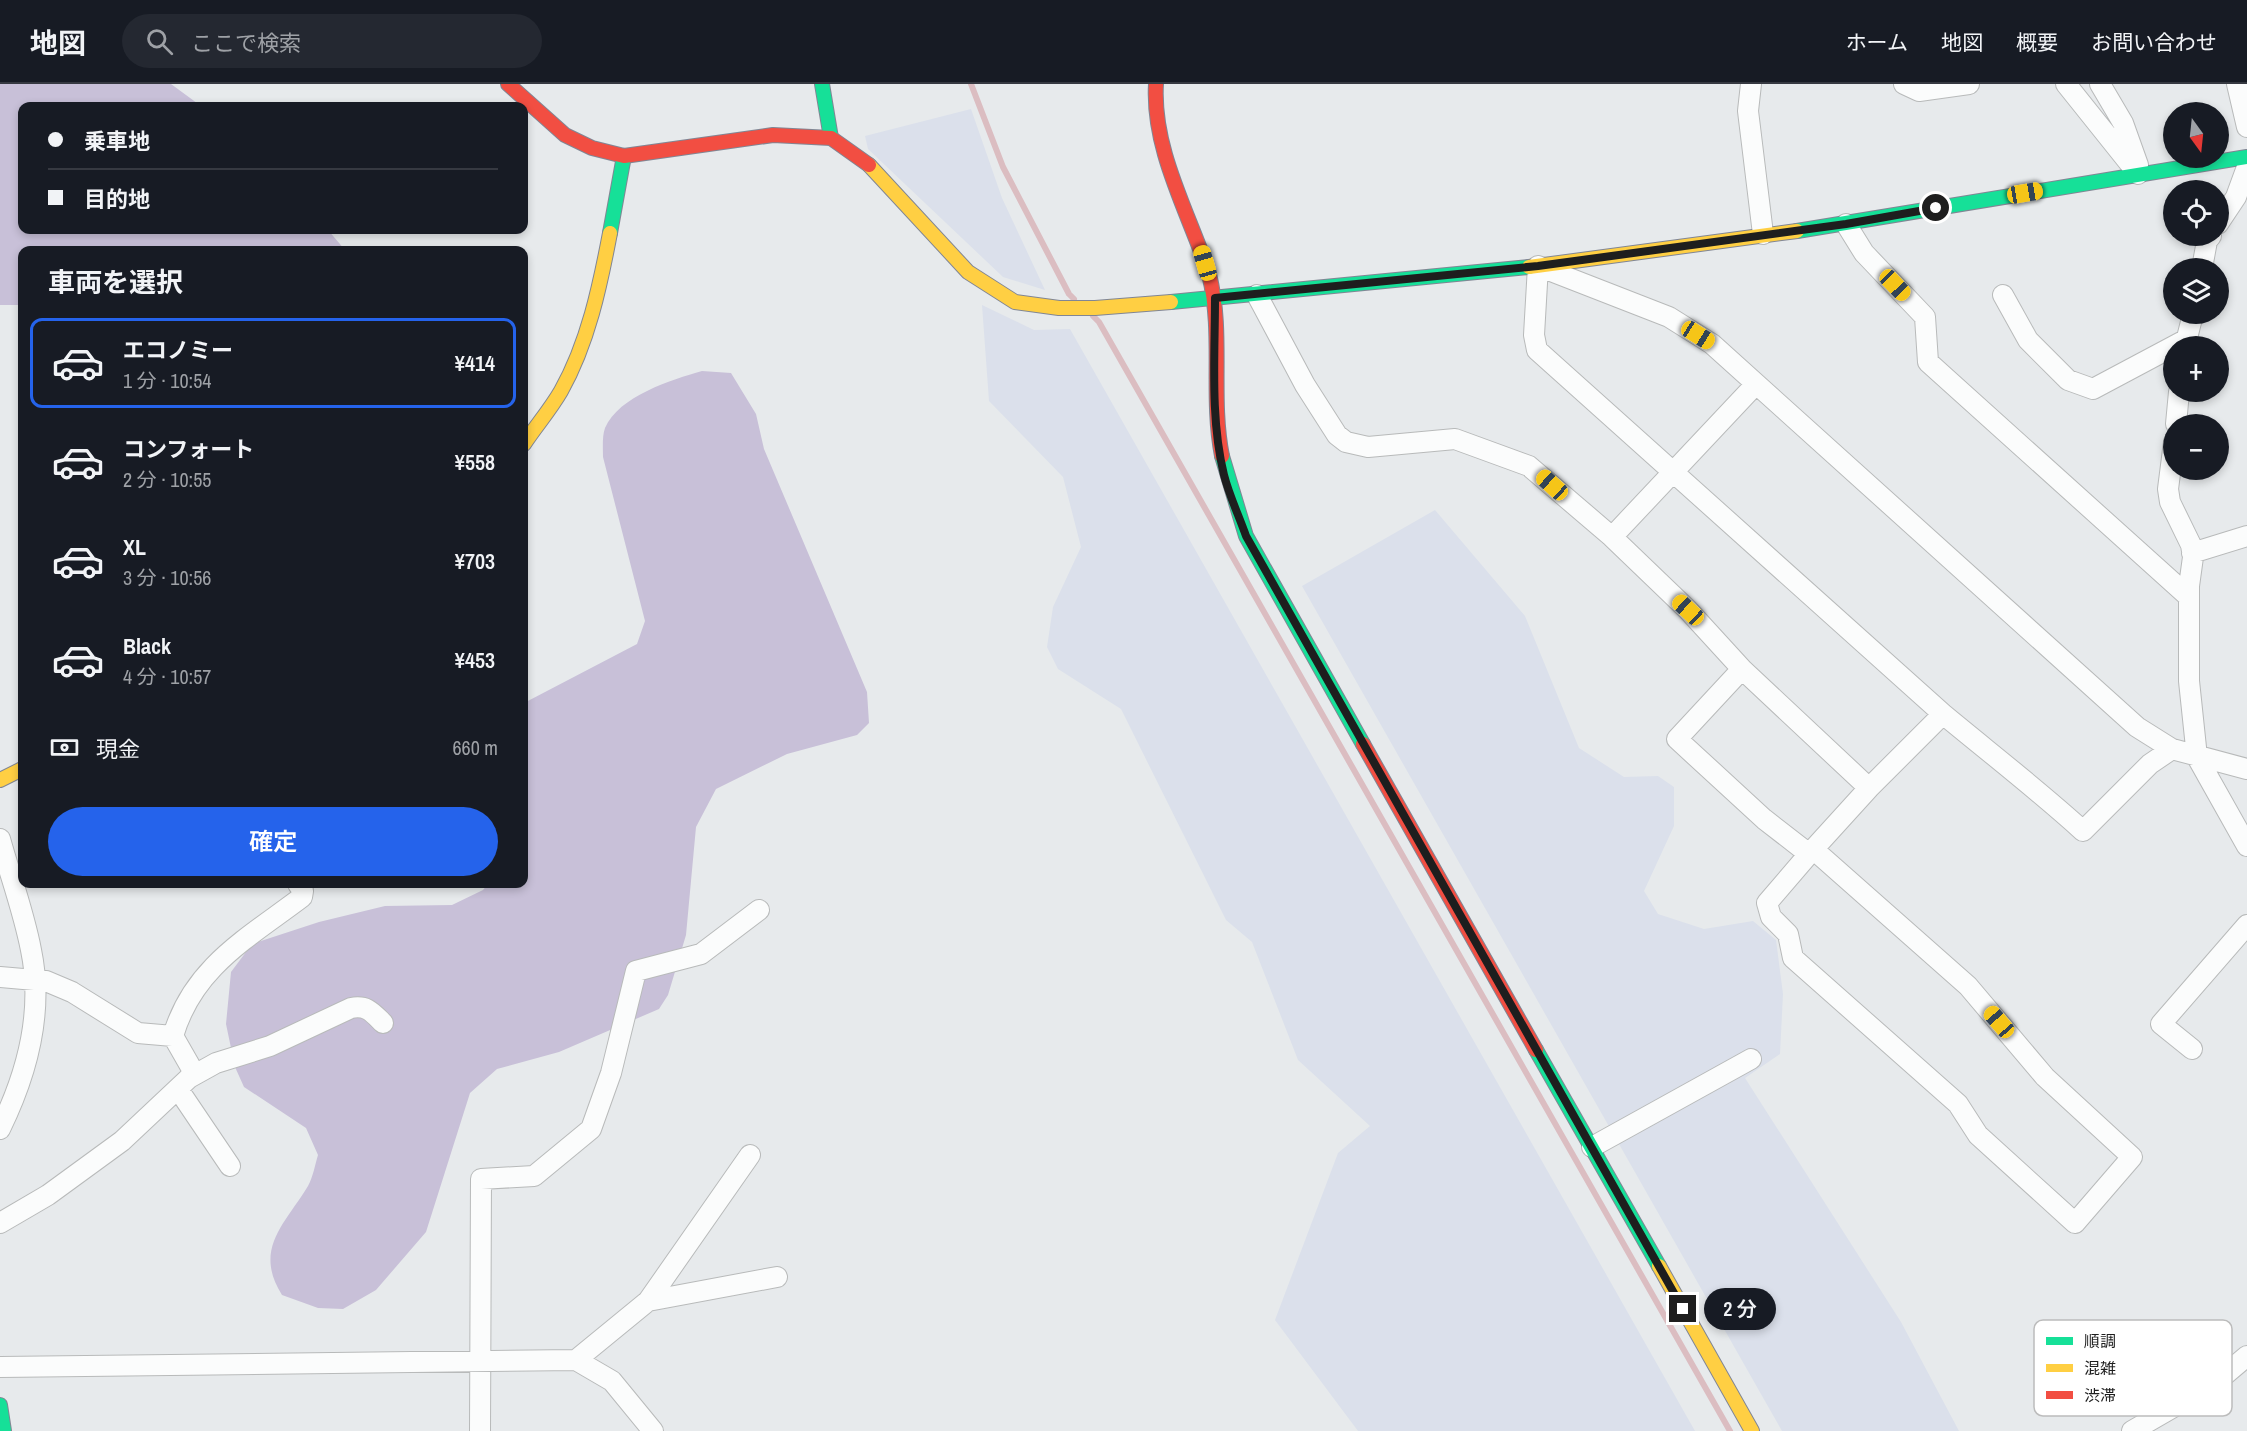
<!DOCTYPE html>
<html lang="ja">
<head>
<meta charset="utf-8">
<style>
  body { margin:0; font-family:"Archivo Narrow","Noto Sans JP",sans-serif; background:#242831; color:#f1f3f6; height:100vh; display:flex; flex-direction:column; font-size:22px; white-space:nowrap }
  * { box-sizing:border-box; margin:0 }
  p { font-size:20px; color:#9ea1a6 }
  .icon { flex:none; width:33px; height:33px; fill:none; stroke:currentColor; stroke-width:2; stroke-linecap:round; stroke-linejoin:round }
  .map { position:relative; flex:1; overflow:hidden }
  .sheet { position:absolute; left:18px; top:162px; width:510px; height:642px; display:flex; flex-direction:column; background:#171b24; border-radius:12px; box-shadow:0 3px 9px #0003 }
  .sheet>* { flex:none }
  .top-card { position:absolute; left:18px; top:18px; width:510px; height:132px; border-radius:12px; box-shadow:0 3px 9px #0003; display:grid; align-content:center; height:132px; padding:0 30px; background:#171b24 }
  .needle { width:39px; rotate:165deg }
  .buttons { position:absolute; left:2163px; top:18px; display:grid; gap:12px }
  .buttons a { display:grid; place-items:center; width:66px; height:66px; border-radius:50%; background:#171b24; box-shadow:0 3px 9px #0003; font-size:30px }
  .end { position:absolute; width:27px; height:27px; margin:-14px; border:8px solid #1e1e1e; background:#fff; box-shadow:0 0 0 3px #fff }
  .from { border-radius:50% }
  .bubble { position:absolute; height:42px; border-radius:21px; background:#171b24; box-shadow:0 3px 9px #0003; font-size:20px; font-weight:600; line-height:42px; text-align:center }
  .car { position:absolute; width:18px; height:36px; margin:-18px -9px; border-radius:8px; box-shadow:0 0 4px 2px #0007; background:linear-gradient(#f5c518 24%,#345 0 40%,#f5c518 0 76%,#345 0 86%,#f5c518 0) }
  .top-card b { display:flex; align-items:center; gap:21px; height:57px; font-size:22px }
  .top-card b+b { border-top:2px solid #363941 }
  .top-card i { width:15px; height:15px; background:#f1f3f6 }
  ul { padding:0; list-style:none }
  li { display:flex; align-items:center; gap:18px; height:90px; margin:0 12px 9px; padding:0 18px; border:3px solid transparent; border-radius:12px }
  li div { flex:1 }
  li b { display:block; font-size:22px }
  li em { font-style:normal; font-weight:600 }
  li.on { border-color:#2563eb }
  li>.icon { width:54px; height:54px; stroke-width:1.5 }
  h2 { padding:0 30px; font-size:27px; line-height:72px }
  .pay { display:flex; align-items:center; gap:15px; height:66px; padding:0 30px; font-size:22px }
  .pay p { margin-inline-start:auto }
  .cta { display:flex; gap:12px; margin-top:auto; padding:12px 30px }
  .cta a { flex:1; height:69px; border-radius:36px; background:#2563eb; color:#fff; font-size:24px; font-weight:600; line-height:69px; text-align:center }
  header { display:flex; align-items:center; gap:36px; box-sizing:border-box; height:84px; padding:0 30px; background:#171b24; border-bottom:2px solid #363941 }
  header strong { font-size:28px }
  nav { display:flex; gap:33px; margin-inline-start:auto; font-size:21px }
  .search { width:420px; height:54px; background:#242831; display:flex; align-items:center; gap:15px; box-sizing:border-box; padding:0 21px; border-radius:33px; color:#9ea1a6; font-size:22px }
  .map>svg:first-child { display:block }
  .farmland { fill:#dbe0eb }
  .forest { fill:#c8c0d8 }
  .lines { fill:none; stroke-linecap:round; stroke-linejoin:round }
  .stream { stroke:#dbbdc1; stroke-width:6 }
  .street-casing { stroke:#b8baba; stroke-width:22 }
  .fast-casing { stroke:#818694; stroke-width:16 }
  .slow-casing { stroke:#818694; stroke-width:16 }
  .jam-casing { stroke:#818694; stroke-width:16 }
  .street { stroke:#fbfcfc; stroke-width:20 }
  .fast { stroke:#16e098; stroke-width:14 }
  .slow { stroke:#ffcf43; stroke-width:14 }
  .jam { stroke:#f24e42; stroke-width:14 }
  .route { stroke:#1e1e1e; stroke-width:8 }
  .key { fill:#fff; stroke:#bcbcbc; stroke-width:1.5 }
  .key-label { font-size:16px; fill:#1e1e1e }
</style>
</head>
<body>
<header>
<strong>地図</strong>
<div class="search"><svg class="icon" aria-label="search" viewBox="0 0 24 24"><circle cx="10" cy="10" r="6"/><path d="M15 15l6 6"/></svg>ここで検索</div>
<nav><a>ホーム</a><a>地図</a><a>概要</a><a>お問い合わせ</a></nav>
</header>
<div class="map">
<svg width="2247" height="1347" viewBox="0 0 2247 1347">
  <rect width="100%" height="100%" fill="#e7eaec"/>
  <!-- farmland -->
  <path class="farmland" d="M971,25L1002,114L1045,206L1003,193L868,65L865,52Z
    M982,221L1034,246L1070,245L1695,1347H1358L1275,1236L1338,1069L1370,1042L1298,976L1252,858L1226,836L1121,625L1058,585L1047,563L1053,523L1081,463L1063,393L989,317Z
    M1435,426L1525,532L1579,664L1624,693L1658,692L1674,703V742L1644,807L1658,830L1704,845L1753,837L1776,856L1783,910L1780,970L1745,994L1901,1238L1959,1347H1782L1302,502Z"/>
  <!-- forest -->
  <path class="forest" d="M0,0H171L201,22H22V146H328L345,166H22V221H0Z
    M702,287L731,289L756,330L764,365L867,608L869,639L857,651L787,670L716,705L696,743L686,851L668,911L659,925L559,968L497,985L470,1009L426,1148L376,1206L343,1225L318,1224L282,1211C253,1165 285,1140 308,1102C313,1093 315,1081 318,1071L306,1044L244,1003L235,983L226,940L231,888L252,860L319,838L385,822L452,821L483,806L488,800H524V619L637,560L645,537L603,373C603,365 602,352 605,344C619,312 671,296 702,287Z"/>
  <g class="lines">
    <!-- stream -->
    <path class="stream" d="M971,0L1003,83L1069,210L1074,215
      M1093,232L1099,238L1730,1347"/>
    <!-- street casing -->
    <g class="street-casing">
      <path id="street" d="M1751,0L1748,27L1763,150
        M1904,0L1919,7L1969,0
        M2066,0L2138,90
        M2100,0L2123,39L2138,81
        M2237,0L2247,43
        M1846,140L1864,169L1925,233L1928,278L2189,513
        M2218,140L2236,113L2247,83
        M2202,184L2207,157L2211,152
        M1257,211L1305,301L1337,351L1346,358L1368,363L1455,355L1529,382L1612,453L1688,526L1742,585L1677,655L1764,735L1809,770L1869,704L1943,630
        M2003,211L2028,256L2068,296L2093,305L2187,255
        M2185,262L2193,230
        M2176,340L2179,308
        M2174,358L2168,405L2170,418L2191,461L2193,473L2189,502V597L2197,673L2247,762
        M1612,453L1756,300
        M2192,469L2247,452
        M1742,585L1869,704
        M2172,665L2150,680L2083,747C2038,706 1990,669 1943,630L1537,266L1534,251L1538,182L1669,233L1712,260L2137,643L2172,665L2247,685
        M0,755C10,791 24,829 31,866C44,928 27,990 0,1045
        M1809,770L1767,819L1771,833L1788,850L1793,874L1958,1020L1978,1051L2075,1139L2132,1073L2045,993L1968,902L1813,765
        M0,893L46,897L72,908L138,949L173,952
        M2192,965L2161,940L2247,841
        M189,994L216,979L270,962L351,924C367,921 372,928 383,939
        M178,1005L230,1082
        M1592,1063L1751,975
        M0,1139L48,1111L122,1057L189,994L193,987L173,952C193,883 248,854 302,813L303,807L298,800
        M648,1217L777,1193
        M576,1276L648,1217L750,1071
        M0,1283L576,1276L612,1297L653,1347
        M480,1347L481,1095L534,1092L591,1045L611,989L636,887L701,870L759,826
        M2132,1347L2215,1299L2247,1272"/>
    </g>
    <!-- fast casing -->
    <g class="fast-casing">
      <path id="fast" d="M822,0L831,54
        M1797,147L2247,73
        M610,149L624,72
        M1171,218L1529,183
        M1222,372L1246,452L1363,660
        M1536,966L1659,1182
        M0,1321L4,1347"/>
    </g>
    <!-- slow casing -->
    <g class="slow-casing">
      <path id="slow" d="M869,81L968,188L1015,218L1059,224H1095L1171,218
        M1529,183L1797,147
        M524,360C536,342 550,326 561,307C588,259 600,202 610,149
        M0,696L22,685
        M1659,1182L1752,1347"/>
    </g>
    <!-- jam casing -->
    <g class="jam-casing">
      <path id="jam" d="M508,0L565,51L592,64L624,72L773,51L831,54L869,81
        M1156,0C1152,66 1189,129 1209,190C1224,250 1210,311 1222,372
        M1363,660L1536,966"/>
    </g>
    <!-- street -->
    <use href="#street" class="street"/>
    <!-- fast -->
    <use href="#fast" class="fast"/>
    <!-- slow -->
    <use href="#slow" class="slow"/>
    <!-- jam -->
    <use href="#jam" class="jam"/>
  </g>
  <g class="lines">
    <!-- route -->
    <path class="route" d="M1683,1225L1246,452C1239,432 1229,411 1224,391C1210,334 1215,272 1215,214L1538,182L1846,140L1936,124"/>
  </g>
  <!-- legend -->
  <rect x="2034" y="1236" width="198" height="96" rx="9" class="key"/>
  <rect x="2046" y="1253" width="27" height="8" fill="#16e098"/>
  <rect x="2046" y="1280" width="27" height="8" fill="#ffcf43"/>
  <rect x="2046" y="1307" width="27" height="8" fill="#f24e42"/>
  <g class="key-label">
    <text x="2084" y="1263">順調</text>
    <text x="2084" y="1290">混雑</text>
    <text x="2084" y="1317">渋滞</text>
  </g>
</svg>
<div class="buttons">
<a><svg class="needle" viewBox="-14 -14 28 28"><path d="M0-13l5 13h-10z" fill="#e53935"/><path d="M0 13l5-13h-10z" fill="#9ea1a6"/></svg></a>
<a><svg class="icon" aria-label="locate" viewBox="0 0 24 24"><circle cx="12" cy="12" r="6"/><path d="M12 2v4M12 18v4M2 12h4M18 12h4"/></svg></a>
<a><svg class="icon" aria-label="layers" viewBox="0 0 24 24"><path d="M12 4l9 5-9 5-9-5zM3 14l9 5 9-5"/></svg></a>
<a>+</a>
<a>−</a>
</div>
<i class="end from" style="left:1936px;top:124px"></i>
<i class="end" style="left:1683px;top:1225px"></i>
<div class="bubble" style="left:1704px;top:1204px;width:72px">2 分</div>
<i class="car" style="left:2025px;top:109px;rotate:80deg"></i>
<i class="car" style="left:1205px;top:179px;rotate:344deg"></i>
<i class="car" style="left:1895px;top:201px;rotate:136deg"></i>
<i class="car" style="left:1698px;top:251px;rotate:122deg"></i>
<i class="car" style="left:1552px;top:401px;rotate:312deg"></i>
<i class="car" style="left:1688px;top:526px;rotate:313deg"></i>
<i class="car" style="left:1999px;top:938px;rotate:319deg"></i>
<div class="top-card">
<b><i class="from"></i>乗車地</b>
<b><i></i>目的地</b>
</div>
<section class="sheet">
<h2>車両を選択</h2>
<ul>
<li class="on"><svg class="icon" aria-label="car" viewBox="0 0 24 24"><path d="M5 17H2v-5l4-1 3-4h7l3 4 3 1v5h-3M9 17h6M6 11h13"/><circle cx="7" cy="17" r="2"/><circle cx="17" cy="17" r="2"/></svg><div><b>エコノミー</b><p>1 分 · 10:54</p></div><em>¥414</em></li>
<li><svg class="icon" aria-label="car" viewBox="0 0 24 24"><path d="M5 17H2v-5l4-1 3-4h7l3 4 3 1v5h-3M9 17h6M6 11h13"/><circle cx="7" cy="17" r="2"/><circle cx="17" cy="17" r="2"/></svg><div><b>コンフォート</b><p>2 分 · 10:55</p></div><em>¥558</em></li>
<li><svg class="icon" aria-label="car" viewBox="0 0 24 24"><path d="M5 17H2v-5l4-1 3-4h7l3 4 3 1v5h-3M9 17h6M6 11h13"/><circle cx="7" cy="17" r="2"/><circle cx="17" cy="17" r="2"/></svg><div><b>XL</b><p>3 分 · 10:56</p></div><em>¥703</em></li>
<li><svg class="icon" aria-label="car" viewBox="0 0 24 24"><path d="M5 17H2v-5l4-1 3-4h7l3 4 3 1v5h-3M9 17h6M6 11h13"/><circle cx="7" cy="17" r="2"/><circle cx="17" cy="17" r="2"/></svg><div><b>Black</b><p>4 分 · 10:57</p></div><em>¥453</em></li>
</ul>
<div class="pay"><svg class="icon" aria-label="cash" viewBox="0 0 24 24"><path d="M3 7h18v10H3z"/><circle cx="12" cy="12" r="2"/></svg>現金<p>660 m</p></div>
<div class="cta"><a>確定</a></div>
</section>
</div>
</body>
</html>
